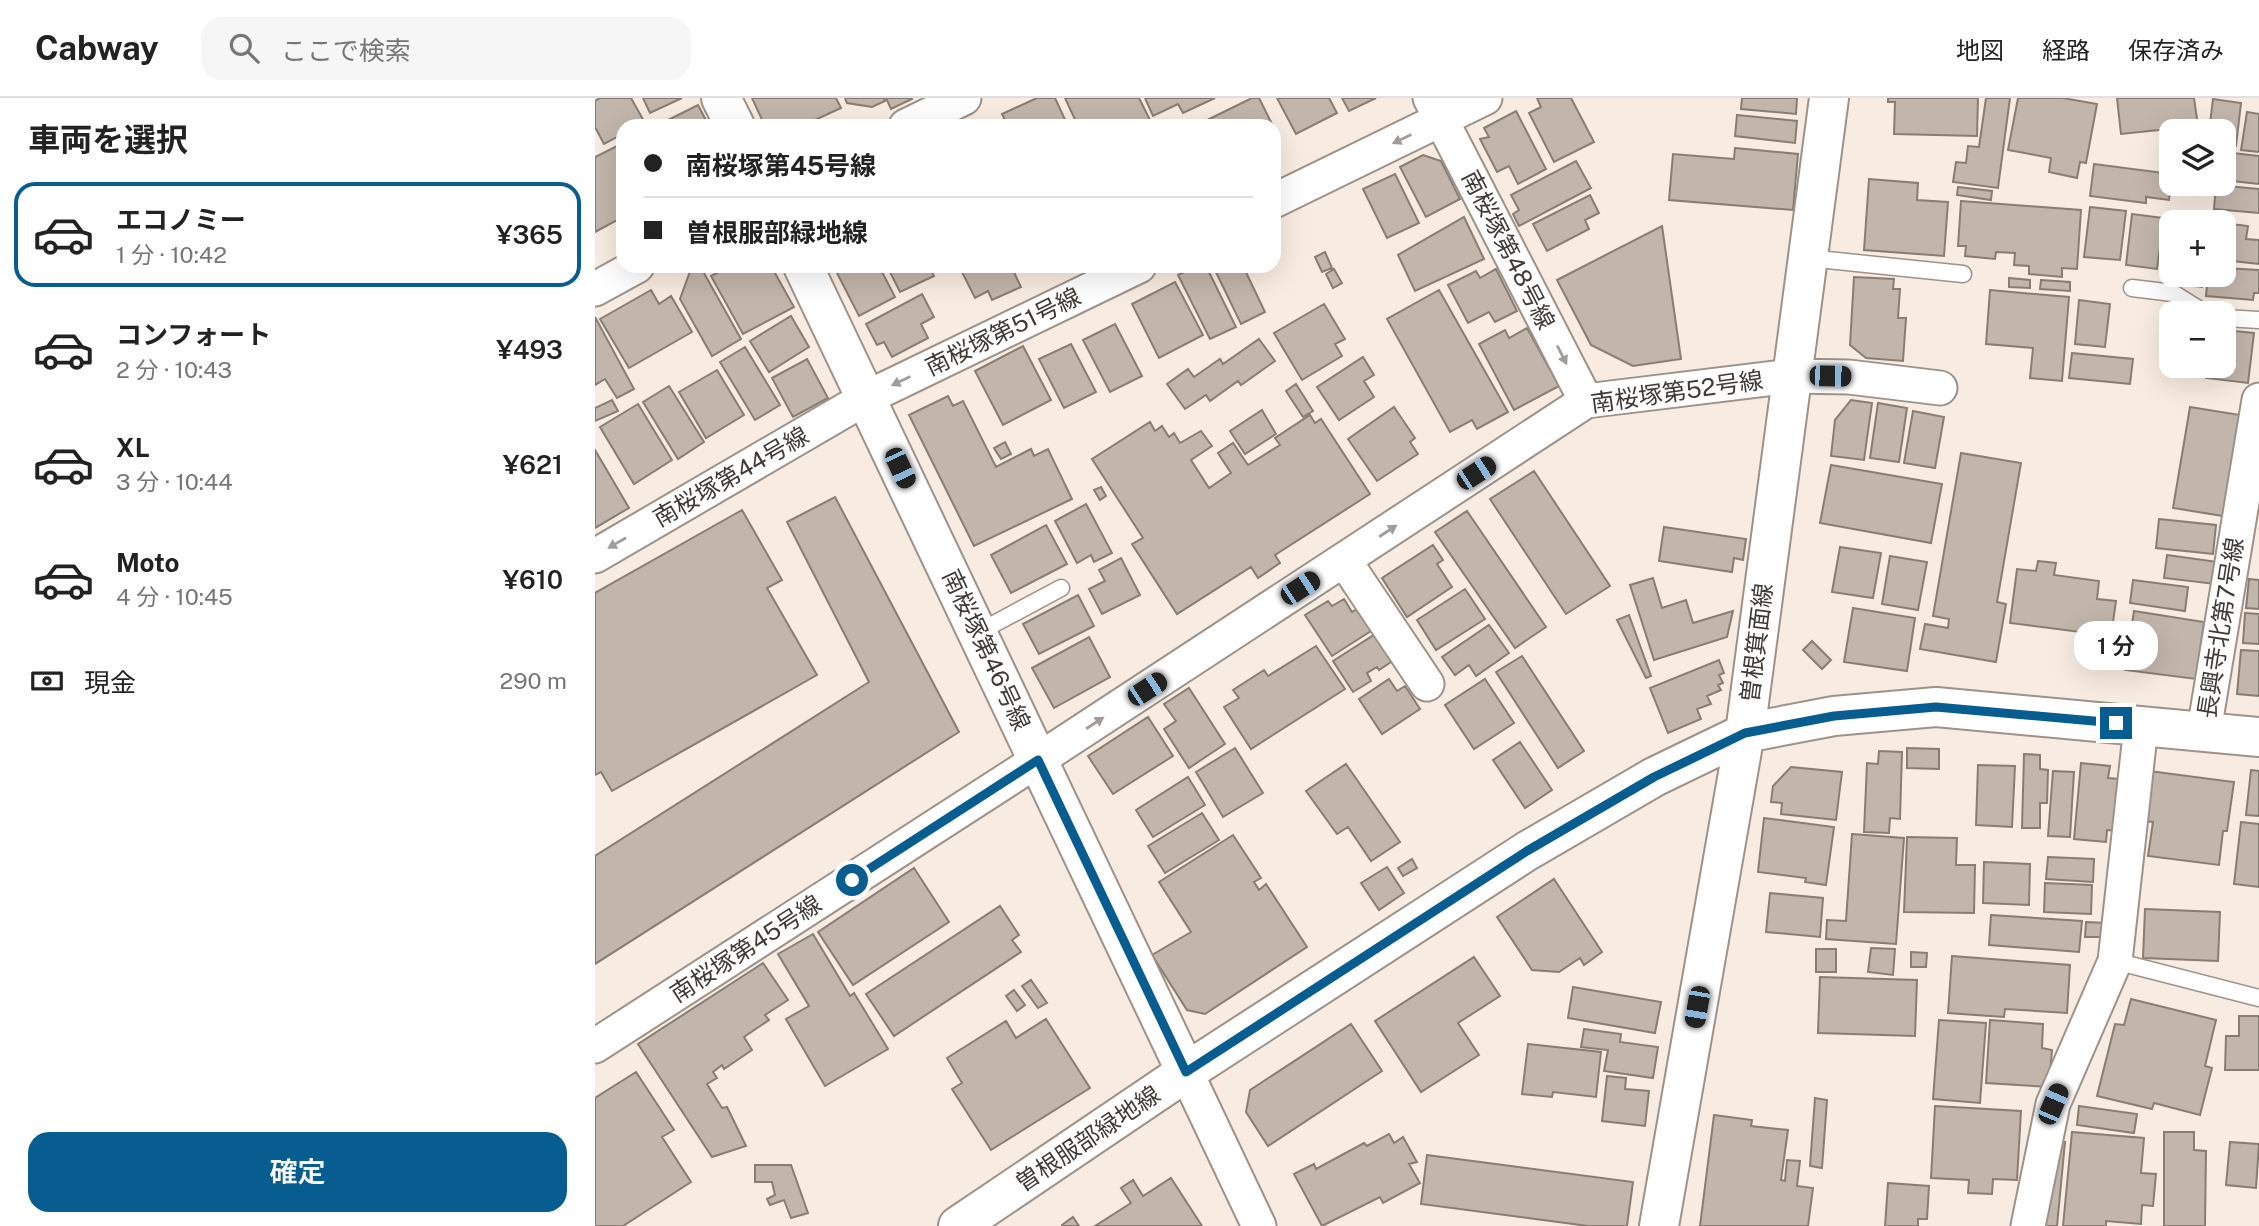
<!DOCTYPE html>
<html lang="ja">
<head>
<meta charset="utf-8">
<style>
  body { margin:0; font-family:"Public Sans","Noto Sans JP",sans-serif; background:#f6f6f6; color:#222; height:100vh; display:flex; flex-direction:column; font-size:26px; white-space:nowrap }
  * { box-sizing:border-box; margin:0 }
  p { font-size:23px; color:#767676 }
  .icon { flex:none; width:38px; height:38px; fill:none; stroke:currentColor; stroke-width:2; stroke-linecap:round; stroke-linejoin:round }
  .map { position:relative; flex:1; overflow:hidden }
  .details { display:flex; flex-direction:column; background:#fff; width:595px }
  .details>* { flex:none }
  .guide { position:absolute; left:21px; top:21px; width:665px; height:154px; border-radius:21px; box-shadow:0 7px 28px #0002; display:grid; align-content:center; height:154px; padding:0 28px; background:#fff }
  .tools { position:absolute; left:1564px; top:21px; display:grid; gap:14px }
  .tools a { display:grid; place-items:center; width:77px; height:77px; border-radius:14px; background:#fff; box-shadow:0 7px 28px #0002; font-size:35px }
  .end { position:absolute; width:32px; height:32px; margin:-16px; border:9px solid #075d8f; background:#fff; box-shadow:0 0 0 4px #fff }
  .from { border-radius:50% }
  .bubble { position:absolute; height:49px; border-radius:21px; background:#fff; box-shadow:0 7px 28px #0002; font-size:23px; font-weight:600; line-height:49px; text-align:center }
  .car { position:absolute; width:21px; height:42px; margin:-21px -10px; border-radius:9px; box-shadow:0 0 5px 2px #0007; background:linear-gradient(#222 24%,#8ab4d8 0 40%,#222 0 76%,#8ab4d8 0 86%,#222 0) }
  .guide b { display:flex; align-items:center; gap:24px; height:66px; font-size:26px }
  .guide b+b { border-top:2px solid #e0e0e0 }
  .guide i { width:18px; height:18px; background:#222 }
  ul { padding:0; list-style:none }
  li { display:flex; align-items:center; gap:21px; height:105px; margin:0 14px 10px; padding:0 14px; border:4px solid transparent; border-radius:21px }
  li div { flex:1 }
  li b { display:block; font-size:26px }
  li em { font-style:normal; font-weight:600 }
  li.active { border-color:#075d8f }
  li>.icon { width:63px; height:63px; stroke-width:1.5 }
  h2 { padding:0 28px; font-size:32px; line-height:84px }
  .pay { display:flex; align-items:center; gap:18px; height:77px; padding:0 28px; font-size:26px }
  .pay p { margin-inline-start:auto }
  .primary-button { display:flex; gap:14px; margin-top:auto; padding:14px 28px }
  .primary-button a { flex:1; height:80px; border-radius:21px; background:#075d8f; color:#fff; font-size:28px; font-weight:600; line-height:80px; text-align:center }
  header { display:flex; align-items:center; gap:42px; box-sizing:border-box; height:98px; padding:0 35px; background:#fff; border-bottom:2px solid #e0e0e0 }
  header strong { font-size:33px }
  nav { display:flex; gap:38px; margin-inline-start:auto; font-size:24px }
  .search { width:490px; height:63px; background:#f6f6f6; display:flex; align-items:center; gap:18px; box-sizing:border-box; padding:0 24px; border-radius:21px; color:#767676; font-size:26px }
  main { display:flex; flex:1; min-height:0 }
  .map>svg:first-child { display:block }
  .building { fill:#c2b5ab; stroke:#887d73; stroke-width:2 }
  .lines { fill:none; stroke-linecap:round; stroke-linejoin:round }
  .service-casing { stroke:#9e9288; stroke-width:19 }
  .minor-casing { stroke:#9e9288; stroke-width:37 }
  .tertiary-casing { stroke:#9e9288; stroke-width:42 }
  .service { stroke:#fff; stroke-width:16 }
  .minor { stroke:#fff; stroke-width:33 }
  .tertiary { stroke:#fff; stroke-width:38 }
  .oneway { fill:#9f9c9a }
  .route { stroke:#075d8f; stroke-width:9 }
  .labels { text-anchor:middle; stroke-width:6; stroke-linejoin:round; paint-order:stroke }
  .street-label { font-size:24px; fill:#3f3a36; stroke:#fff }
</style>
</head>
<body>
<header>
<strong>Cabway</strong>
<div class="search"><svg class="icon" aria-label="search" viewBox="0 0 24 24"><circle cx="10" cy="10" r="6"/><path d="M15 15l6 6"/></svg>ここで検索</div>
<nav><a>地図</a><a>経路</a><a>保存済み</a></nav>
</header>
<main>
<section class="details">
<h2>車両を選択</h2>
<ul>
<li class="active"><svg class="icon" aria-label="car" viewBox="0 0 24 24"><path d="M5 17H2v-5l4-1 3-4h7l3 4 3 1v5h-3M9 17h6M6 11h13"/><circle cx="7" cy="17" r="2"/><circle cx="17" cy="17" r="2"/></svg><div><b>エコノミー</b><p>1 分 · 10:42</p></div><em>¥365</em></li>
<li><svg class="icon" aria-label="car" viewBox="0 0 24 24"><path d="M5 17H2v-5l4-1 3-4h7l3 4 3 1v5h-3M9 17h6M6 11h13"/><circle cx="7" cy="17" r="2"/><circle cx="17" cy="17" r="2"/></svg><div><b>コンフォート</b><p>2 分 · 10:43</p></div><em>¥493</em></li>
<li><svg class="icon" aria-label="car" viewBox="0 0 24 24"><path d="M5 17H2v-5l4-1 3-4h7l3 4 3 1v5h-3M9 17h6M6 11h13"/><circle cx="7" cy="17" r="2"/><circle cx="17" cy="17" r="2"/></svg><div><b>XL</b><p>3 分 · 10:44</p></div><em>¥621</em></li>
<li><svg class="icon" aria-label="car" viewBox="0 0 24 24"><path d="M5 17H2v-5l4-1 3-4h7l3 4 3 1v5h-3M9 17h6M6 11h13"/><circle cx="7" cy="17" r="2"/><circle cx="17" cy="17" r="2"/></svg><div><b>Moto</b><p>4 分 · 10:45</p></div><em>¥610</em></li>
</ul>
<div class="pay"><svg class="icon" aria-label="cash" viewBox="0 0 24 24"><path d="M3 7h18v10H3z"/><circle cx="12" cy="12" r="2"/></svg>現金<p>290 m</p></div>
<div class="primary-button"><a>確定</a></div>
</section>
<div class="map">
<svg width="1664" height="1128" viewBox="0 0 1664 1128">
  <rect width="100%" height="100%" fill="#f8ebe1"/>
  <!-- building -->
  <path class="building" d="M5,0H36L50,25L44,28H28V36L9,46L0,29V3Z
    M48,0H87L55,15Z
    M157,0H241L246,10L207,28H170Z
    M250,0H289L290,3L277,9L252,5Z
    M291,0H316L317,1L296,11Z
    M442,0H460L473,28H413L407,16Z
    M470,0H544L558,28H483Z
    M550,0H620L588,15L583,6L558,18Z
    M657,0H664L678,28H600Z
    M682,0H734L742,15L701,36Z
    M747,0H781L754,13Z
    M942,0H976L999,44L959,64L934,15L946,9Z
    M1147,0H1202L1201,16L1146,11Z
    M1293,0H1383L1382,38L1299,36L1300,4H1293Z
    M1391,0H1415L1403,90L1358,84L1361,64L1371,65L1373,48L1384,49Z
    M1423,0H1468L1502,6L1491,65L1485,64L1482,80L1454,74L1456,60L1413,52Z
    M1522,0H1599L1603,28L1526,36Z
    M1618,1L1646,5L1641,48L1629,47V33H1614Z
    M103,7L114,28H61Z
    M921,13L951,71L923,86L914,68L902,74L885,41L894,39L889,30Z
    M1652,14L1664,16V54L1646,52Z
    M1142,17L1202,23L1200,45L1140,38Z
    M26,46L28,49V119L0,134V59Z
    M1140,50L1203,56L1198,112L1074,102L1078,56L1139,61Z
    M1629,54L1664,58V86L1629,82Z
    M828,57L846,63L865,101L831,119L805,69Z
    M981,63L996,90L924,128L918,116L924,112L916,97Z
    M1499,66L1577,76L1574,102L1551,99V105L1495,98Z
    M800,76L824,125L792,140L768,91Z
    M1274,81L1323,85L1322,102L1353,104L1349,158L1269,152Z
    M1621,87L1664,91V115L1619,111Z
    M1363,89L1397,93L1396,102L1362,97Z
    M995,97L1004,115L990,122L994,131L952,153L938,126Z
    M1366,103L1486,112L1482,171L1467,170V179L1434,176V168L1419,167L1420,155L1401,154L1400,161L1370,158L1371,148H1363Z
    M1495,109L1531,113L1525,162L1489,159Z
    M1537,116L1569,120L1562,171L1531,167Z
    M869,119L889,161L820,193L803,157Z
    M1584,120L1615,123V124H1583Z
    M1629,125L1653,128L1651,141L1664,142V166L1629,162Z
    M1067,128L1086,261L1038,268L996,247L962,182Z
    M730,154L737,170L727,174L720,159Z
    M97,168H105L146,241L117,258L85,201Z
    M135,168H176L199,209L148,236L116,178Z
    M250,168H284L300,199L264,218L241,173Z
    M292,168H334L339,178L305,194Z
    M364,168H416L426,189L397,202L393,193L380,200Z
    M601,168H611L641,229L615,241L583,177Z
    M618,168H648L670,214L646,226Z
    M1629,170L1664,172V195H1659L1658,202L1611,198L1613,177H1629Z
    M739,171L747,185L738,190L731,176Z
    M901,171L922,213L900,224L894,214L873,225L853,187L881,173L885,180Z
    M1592,177H1609L1607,189L1591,187Z
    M1259,179L1299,181L1298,191H1305L1303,220H1311L1308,263L1271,260L1255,247Z
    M1414,180L1435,182V190L1414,189Z
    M1446,182L1475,184V193L1445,191Z
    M580,184L608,237L564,260L537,206Z
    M56,192L64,206L76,198L97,234L34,270L5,221Z
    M844,192L913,314L882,331L877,322L855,334L792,221Z
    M1395,192L1474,199L1467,283L1435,280L1438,250L1391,246Z
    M327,196L339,219L326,226L333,240L297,259L289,244L282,247L271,226Z
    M1484,202L1515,206L1510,249L1480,246Z
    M729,206L750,241L740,246L747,258L707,282L679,235Z
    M196,218L214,249L174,274L155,243Z
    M0,219L39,291L22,300L10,281L0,287Z
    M1573,224H1577V266L1568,265Z
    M520,226L547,278L515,294L488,242Z
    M932,230L964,288L919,312L884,246L910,232L914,240Z
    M1629,232L1659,235L1653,285L1611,280L1613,268H1629Z
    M664,241L680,263L646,287L643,283L615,303L611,297L590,311L572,286L593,271L599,279L625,261L628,266Z
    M476,246L501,294L469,310L444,261Z
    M428,248L456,302L408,327L380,273Z
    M150,249L185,307L160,322L125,264Z
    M1477,255L1538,261L1535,286L1474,280Z
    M768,259L779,277L769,283L779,299L744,322L722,289Z
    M212,261L233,300L198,319L177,280Z
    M122,272L149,317L111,340L84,294Z
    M701,286L718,313L708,319L691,293Z
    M74,288L109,344L83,361L48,304Z
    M353,298L358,308L368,303L401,369L436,351L439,358L453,351L477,401L379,448L314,317Z
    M17,302L23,313L0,323V310Z
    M1256,302L1277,305L1269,362L1236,358L1240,322Z
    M1283,305L1312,310L1304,364L1275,360Z
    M43,306L77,362L39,386L5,329Z
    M799,309L820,340L815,344L823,356L782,383L753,341Z
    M1595,309L1645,317L1628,418L1578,410Z
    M667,312L681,336L650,356L635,333Z
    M1318,313L1349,319L1340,370L1309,365Z
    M715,317L720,325L726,321L775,396L680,457L685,465L663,480L656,469L582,516L537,446L548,440L497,361L555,324L560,333L567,328L574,339L579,335L585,345L606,333L617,348L596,362L614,390L636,375L623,355L638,345L653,367L685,347L680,340Z
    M410,344L416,356L406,361L399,350Z
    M0,352L34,410L0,430Z
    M1366,355L1426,365L1402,504L1411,506L1401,564L1325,551L1330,526L1353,530L1354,521L1338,518Z
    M1236,367L1347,386L1336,445L1225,425Z
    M939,373L1015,488L971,516L895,401Z
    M506,389L511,398L505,402L499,392Z
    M240,399L364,634L0,866V758L274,584L192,424Z
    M491,406L517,455L499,464L496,457L482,465L460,423Z
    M147,412L187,482L172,490L222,577L17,693L6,674L0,677V495Z
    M872,413L951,529L920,550L840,434Z
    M1564,421L1621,427L1618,456L1561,450Z
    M451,427L472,466L416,495L396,457Z
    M1069,429L1151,441L1148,462L1139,460L1137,474L1064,463Z
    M838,447L848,462L842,466L857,489L812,519L787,480Z
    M1245,449L1286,455L1278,500L1237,494Z
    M1572,457L1623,464L1620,486L1569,480Z
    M1295,458L1332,464L1323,512L1287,506Z
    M526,460L545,497L507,516L494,491L510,483L504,472Z
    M1443,463L1461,465L1459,477L1504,483L1502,501L1521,503L1516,538L1415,525L1422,471L1441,473Z
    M1058,480L1067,510L1091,502L1098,525L1138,513L1132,539L1059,562L1035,487Z
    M1654,481L1664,482V511L1651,510Z
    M1538,482L1593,489L1590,513L1535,505Z
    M870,491L890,521L841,552L822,522Z
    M483,497L499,528L444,556L428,526Z
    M749,501L757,514L762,511L776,533L737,558L710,517L733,503L737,508Z
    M1258,510L1320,520L1312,573L1249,564Z
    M1539,513L1609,524L1601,581L1530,572Z
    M1650,515L1664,516V546L1648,545Z
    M1034,517L1056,578L1051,580L1022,522Z
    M894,527L914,555L881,578L874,567L860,577L847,559Z
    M782,535L799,562L784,572L782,569L772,575L776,583L758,594L738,563Z
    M494,539L515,579L459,610L437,570Z
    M1217,543L1236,562L1227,571L1208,552Z
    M721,548L750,591L656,651L629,609L644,600L638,592L669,572L673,578Z
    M1646,552L1664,553V598L1642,596Z
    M927,558L989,653L963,670L901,574Z
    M1124,562L1129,575L1124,577L1128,585L1123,587L1126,592L1112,598L1116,606L1102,611L1106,621L1073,635L1055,590Z
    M794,581L802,593L810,588L825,611L787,636L764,601Z
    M890,581L919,625L879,651L850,607Z
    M594,590L630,646L594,670L569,631L581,623L569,606Z
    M553,619L578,658L518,696L493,658Z
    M925,644L957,692L930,710L898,662Z
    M640,650L668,695L628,719L601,674Z
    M1312,650L1344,651V671L1312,670Z
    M1284,653L1307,654L1305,721L1295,720L1294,735L1269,734L1272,665L1283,666Z
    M1429,656L1445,657V671L1453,672L1452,705H1445V730H1427Z
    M1486,665L1515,668L1513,680L1524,681L1526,733L1512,732L1511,744L1479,741Z
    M751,666L805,744L776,763L753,729L742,736L711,693Z
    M1383,667L1420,668L1417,729L1381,727Z
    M1196,669L1247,674L1241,722L1186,716L1187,705L1176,704L1178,688Z
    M1656,672L1664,673V718L1651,717Z
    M1458,673L1479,674L1475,739L1453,738Z
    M1554,673L1639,684L1632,733H1628L1624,767L1553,758L1558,724L1548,723Z
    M593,679L610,707L558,739L541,712Z
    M607,715L624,742L570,775L553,748Z
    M1169,720L1239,729L1231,787L1210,784L1211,780L1163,774Z
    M1646,724L1664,726V789L1639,786Z
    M1257,736L1309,740L1301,846L1231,841L1232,822L1251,823Z
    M638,737L666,780L659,784L664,792L671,786L712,849L610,916L592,912L557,857L596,834L564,784Z
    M1312,739L1362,740L1361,767H1380L1379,815L1309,814Z
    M1453,759L1499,761L1498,784L1451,781Z
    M817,761L822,770L808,778L803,770Z
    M1389,764L1435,766L1434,807L1388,805Z
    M792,769L809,795L784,812L766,785Z
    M319,770L354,824L258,887L223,834Z
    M959,781L1007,854L989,867L985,860L964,874L937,872L902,819Z
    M1450,785L1497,787L1496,816L1449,814Z
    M1175,795L1228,800L1225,839L1171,834Z
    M405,808L424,837L417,842L426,854L299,938L271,896Z
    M1550,811L1625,814L1623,863L1548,860Z
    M1396,817L1487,823L1484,854L1394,847Z
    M1491,824L1511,825V839H1490Z
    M218,836L255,898L259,895L293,951L230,988L191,921L214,908L183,856Z
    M1276,850L1300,851L1298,877L1273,874Z
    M1221,851H1241V874H1221Z
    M1316,854L1332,855L1331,869H1316Z
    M1357,858L1475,867L1472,915L1410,911L1409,919L1353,915Z
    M879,859L905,898L863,925L884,957L826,994L780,923Z
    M168,865L193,902L170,917L174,922L149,939L157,952L129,971L127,967L118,974L122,980L112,986L127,1010L132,1009L151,1048L117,1059L43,946Z
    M1225,879L1322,882L1320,938L1223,935Z
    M436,882L452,905L443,910L427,888Z
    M978,889L1066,904L1060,935L973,920Z
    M419,892L430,907L422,913L411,898Z
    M1536,901L1621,922L1610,968L1617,970L1605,1017L1559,1005L1557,1011L1502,998L1520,926L1529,927Z
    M1644,918H1664V972H1630L1631,938H1644Z
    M451,921L495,990L396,1052L357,991L367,985L352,960L411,923L421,940Z
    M1344,922L1391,925L1385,1005L1338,1001Z
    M1395,922L1448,926L1447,950L1457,952L1454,989L1391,985Z
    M756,926L787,973L673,1048L651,1014L655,992Z
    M989,931L1026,936L1025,944L1063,949L1058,980L1009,973L1013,952L986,949Z
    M933,946L1006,954L1001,999L958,994L957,999L927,996Z
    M41,974L79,1032L67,1039L96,1084L28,1128H0V1000Z
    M1012,978L1031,980L1030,991L1054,993L1050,1028L1007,1023Z
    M1220,1000L1232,1002L1227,1070L1215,1068Z
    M1340,1008L1426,1013L1422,1082L1398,1081L1397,1096L1373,1095L1374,1082L1336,1080Z
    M1484,1008L1542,1016L1539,1035L1482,1027Z
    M1119,1017L1157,1022L1156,1028L1193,1032L1186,1082L1190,1083L1192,1062L1205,1063L1202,1088L1218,1090L1213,1128H1105Z
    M1477,1034L1549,1040L1546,1075L1561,1076L1558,1108L1547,1107L1546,1126L1511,1123V1128H1468Z
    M1569,1034H1599V1052L1611,1053L1610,1128H1569Z
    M794,1036L799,1045L808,1039L822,1064L814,1066L825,1085L788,1105L785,1099L727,1128L699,1076L719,1066L721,1071L769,1045L772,1048Z
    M1465,1044H1470L1462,1128H1445Z
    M1635,1044L1664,1046L1661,1090L1631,1087Z
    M832,1057L1038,1084L1032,1128H993L826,1106Z
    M160,1067H196L213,1115L196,1120L189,1102L175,1107L172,1101L180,1097L177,1084H160Z
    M576,1080L607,1128H500L536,1105L526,1090L538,1082L548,1098Z
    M1293,1085L1334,1088L1332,1121H1323V1128H1290Z
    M478,1119L484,1128H467V1127Z"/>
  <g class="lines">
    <!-- service casing -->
    <g class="service-casing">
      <path id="service" d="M1213,160L1368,176
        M1537,190L1578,195L1610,215
        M1629,220L1664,222
        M382,535L466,490
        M1520,863L1664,900"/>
    </g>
    <!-- minor casing -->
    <g class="minor-casing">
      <path id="minor" d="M835,0L991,303
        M311,28L369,0
        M679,103L890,0
        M0,191L42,168
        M0,458L271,300L544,168
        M749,462L832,586
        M1609,633L1664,302
        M0,948L443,662L991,303L1196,278L1254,279L1345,290
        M591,974L664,1128
        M1433,1128L1458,1006L1520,863L1546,628"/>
    </g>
    <!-- tertiary casing -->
    <g class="tertiary-casing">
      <path id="tertiary" d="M126,0L140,28
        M208,168L591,974
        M363,1128L591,974L932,753L1059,679L1150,635L1239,618L1341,609L1664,639
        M1064,1128L1150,635L1234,0"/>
    </g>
    <!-- service -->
    <use href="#service" class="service"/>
    <!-- minor -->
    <use href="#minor" class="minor"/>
    <!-- tertiary -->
    <use href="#tertiary" class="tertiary"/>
  </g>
  <!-- one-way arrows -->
  <defs><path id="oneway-solid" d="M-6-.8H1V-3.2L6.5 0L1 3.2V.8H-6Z" transform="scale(1.75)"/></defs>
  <g class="oneway">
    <use href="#oneway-solid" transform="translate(807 41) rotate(154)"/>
    <use href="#oneway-solid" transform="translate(967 257) rotate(63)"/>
    <use href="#oneway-solid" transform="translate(306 283) rotate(154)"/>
    <use href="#oneway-solid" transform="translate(793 433) rotate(-33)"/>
    <use href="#oneway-solid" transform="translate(22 445) rotate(150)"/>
    <use href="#oneway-solid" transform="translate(500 625) rotate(-33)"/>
  </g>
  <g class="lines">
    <!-- route -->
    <path class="route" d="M257,782L443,662L591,974L932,753L1059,679L1150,635L1239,618L1341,609L1521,625"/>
  </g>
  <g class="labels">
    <!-- street labels -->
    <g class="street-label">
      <text transform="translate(913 152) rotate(63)" y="8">南桜塚第48号線</text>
      <text transform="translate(408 234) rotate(-26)" y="8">南桜塚第51号線</text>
      <text transform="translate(1082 294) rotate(-8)" y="8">南桜塚第52号線</text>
      <text transform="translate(136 379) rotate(-30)" y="8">南桜塚第44号線</text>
      <text transform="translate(1626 530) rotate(-81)" y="8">長興寺北第7号線</text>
      <text transform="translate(1162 545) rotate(-83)" y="8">曽根箕面線</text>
      <text transform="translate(391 552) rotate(65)" y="8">南桜塚第46号線</text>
      <text transform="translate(151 851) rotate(-33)" y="8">南桜塚第45号線</text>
      <text transform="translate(493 1041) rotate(-34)" y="8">曽根服部緑地線</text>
    </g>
  </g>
</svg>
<div class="tools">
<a><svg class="icon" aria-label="layers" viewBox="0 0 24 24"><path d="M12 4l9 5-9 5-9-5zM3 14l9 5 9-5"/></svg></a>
<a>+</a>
<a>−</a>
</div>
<i class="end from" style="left:257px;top:782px"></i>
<i class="end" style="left:1521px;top:625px"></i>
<div class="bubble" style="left:1479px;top:523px;width:84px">1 分</div>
<i class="car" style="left:1235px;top:278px;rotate:91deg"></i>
<i class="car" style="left:305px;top:370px;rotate:155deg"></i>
<i class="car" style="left:881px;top:375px;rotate:57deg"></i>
<i class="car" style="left:705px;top:490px;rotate:57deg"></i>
<i class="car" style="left:552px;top:591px;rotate:57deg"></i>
<i class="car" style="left:1102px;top:909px;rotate:190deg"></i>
<i class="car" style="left:1458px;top:1006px;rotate:23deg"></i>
<div class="guide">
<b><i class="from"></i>南桜塚第45号線</b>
<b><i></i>曽根服部緑地線</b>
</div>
</div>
</main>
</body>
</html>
